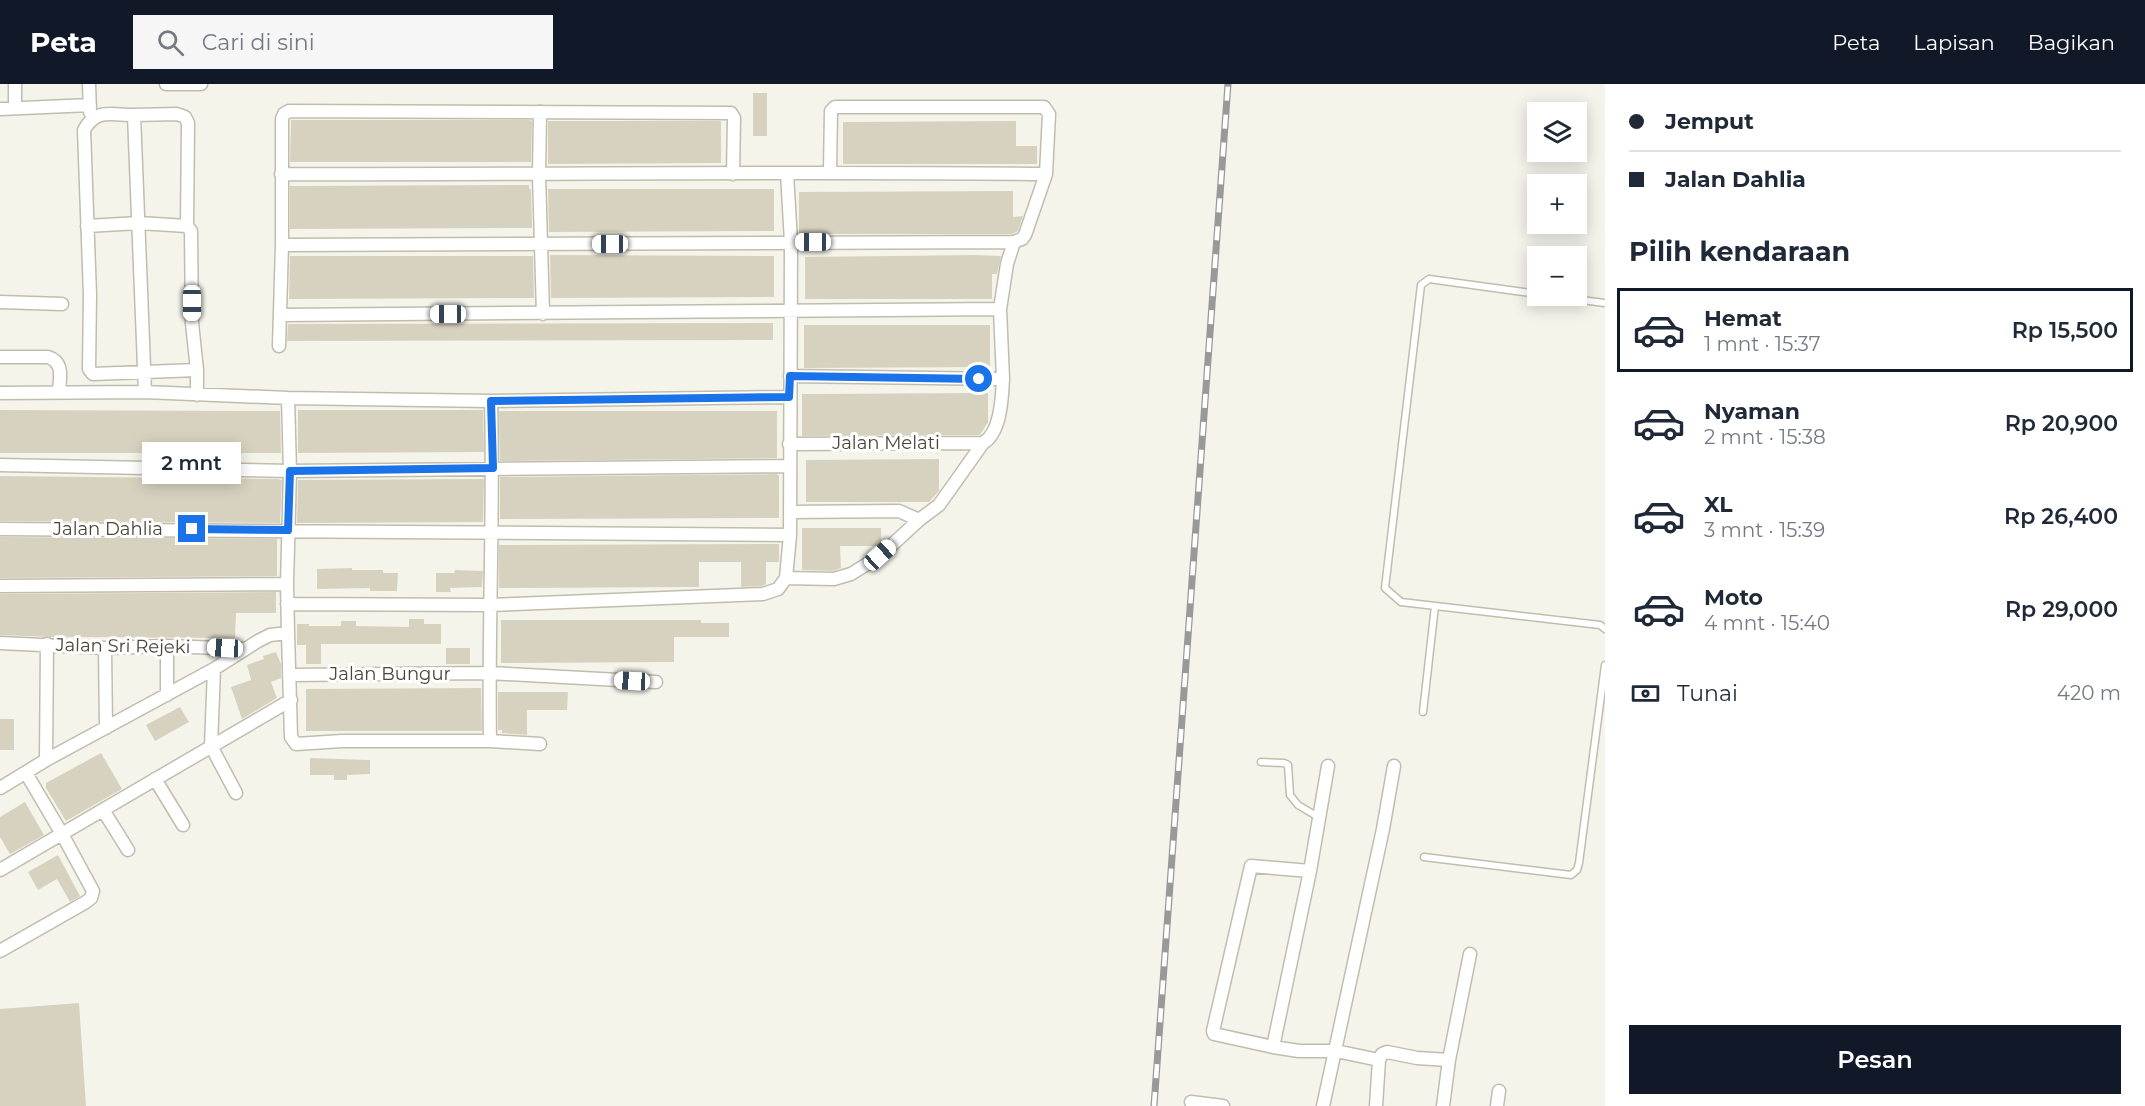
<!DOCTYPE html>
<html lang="id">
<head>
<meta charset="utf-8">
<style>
  body { margin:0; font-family:Montserrat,sans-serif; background:#f6f6f7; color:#1f2937; height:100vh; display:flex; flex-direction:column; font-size:22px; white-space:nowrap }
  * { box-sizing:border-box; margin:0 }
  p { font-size:20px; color:#747a83 }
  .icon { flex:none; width:33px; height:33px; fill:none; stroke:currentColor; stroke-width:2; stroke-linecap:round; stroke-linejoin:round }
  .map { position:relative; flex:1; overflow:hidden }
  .drawer { display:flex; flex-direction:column; background:#fff; width:540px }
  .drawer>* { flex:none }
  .top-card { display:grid; align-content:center; height:132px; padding:0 24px; background:#fff }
  .fabs { position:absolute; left:1527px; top:18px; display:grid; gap:12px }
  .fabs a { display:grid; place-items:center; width:60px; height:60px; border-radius:0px; background:#fff; box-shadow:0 3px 15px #0003; font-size:30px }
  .end { position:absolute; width:27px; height:27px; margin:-14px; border:8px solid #1a73e8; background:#fff; box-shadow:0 0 0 3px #fff }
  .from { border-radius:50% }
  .bubble { position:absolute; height:42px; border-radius:0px; background:#fff; box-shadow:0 3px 15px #0003; font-size:20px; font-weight:600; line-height:42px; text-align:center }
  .car { position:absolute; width:18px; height:36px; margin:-18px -9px; border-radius:8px; box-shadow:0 0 4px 2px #0007; background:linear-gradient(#fff 24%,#345 0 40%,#fff 0 76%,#345 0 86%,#fff 0) }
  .top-card b { display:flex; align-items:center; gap:21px; height:57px; font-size:22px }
  .top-card b+b { border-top:2px solid #e0e1e3 }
  .top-card i { width:15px; height:15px; background:#1f2937 }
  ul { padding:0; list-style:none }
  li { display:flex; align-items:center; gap:18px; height:84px; margin:0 12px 9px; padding:0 12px; border:3px solid transparent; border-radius:0px }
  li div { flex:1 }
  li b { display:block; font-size:22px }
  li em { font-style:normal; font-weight:600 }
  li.selected { border-color:#111827 }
  li>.icon { width:54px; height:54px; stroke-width:1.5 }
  h2 { padding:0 24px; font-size:27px; line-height:72px }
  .pay { display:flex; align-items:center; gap:15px; height:66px; padding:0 24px; font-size:22px }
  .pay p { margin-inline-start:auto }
  .action { display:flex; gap:12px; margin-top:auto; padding:12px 24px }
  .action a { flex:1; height:69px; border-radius:0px; background:#111827; color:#fff; font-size:24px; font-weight:600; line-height:69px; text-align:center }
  header { display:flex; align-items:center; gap:36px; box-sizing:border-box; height:84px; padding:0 30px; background:#111827; color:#fff }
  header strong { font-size:28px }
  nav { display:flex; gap:33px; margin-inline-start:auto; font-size:21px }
  .search { width:420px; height:54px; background:#f6f6f7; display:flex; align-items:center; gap:15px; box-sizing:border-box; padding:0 21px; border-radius:0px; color:#747a83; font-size:22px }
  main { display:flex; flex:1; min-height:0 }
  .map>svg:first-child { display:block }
  .building { fill:#d7d2c0 }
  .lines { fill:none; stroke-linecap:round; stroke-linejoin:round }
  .service-casing { stroke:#c1bdad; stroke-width:9 }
  .minor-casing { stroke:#c1bdad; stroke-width:15 }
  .service { stroke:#fff; stroke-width:6 }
  .minor { stroke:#fff; stroke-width:12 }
  .rail-casing { stroke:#999; stroke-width:7 }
  .rail { stroke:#fff; stroke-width:4.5; stroke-dasharray:14; stroke-linecap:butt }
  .route { stroke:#1a73e8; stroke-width:8 }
  .labels { text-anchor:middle; stroke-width:6; stroke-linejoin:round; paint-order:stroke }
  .street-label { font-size:18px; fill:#4a4638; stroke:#fff }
</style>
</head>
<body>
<header>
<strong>Peta</strong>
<div class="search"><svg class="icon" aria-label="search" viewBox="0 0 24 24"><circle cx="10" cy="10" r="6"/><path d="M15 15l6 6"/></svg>Cari di sini</div>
<nav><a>Peta</a><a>Lapisan</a><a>Bagikan</a></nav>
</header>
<main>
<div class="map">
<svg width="1605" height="1022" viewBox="0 0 1605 1022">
  <rect width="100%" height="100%" fill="#f5f4eb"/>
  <!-- building -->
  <path class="building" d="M753,9H767V52H753Z
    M291,36H529L532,37L531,78H290Z
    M548,37H721V79L548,80Z
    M1016,37V62H1037V80H843V38Z
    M529,101V105H531L532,144L290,145V102Z
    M548,105H774V147L549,148Z
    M1013,107V133L1023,132L1018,147L1012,150H809L799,149V108Z
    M550,171L774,172V213L551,214Z
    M976,171L1001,172L997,190H992V215H805V173Z
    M290,172H533L534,214L289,215Z
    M773,239V256L287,257L288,240Z
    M804,241H990V283L804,284Z
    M988,309V338L980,351L802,352V310Z
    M0,326L280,327L281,369H0Z
    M298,326H483L484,368L298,369Z
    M499,327H777V374L500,377Z
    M939,375V407L929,418H806V376Z
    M777,390L779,392V434L500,435V393Z
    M0,392L277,395L282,396L280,439L0,437Z
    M484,395L483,438L297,439L298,396Z
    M802,444H881V460L879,462H840L841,484L833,487L802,486Z
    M0,453L277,455V492L0,494Z
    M779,460V478H766V500L762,502L741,503V478H699V503L499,504V461Z
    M352,484V486H383V489H398L397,507H370V504L317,505V485Z
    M455,486L483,487L482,503L450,504L451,508H436V489H454Z
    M276,508V529H236L235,554L51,553L0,551V510Z
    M409,535H424V540H441V560H321V580H306V561H297V540H309V542H341V537H356V542L409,543Z
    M501,536H701V539H729V553H674V578L501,579Z
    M446,564H470V580H446Z
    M276,568L281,580V594L271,598L277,614L242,635L231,603L251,596L247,581L264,575L263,572Z
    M481,604L482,647H306V605Z
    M498,608H568L567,626H527V651L502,649V646H498Z
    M180,623L189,638L155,657L146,641Z
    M0,635H14V666H0Z
    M101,669L122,705L66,737L46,704V699Z
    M310,674L370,676V690L347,691V696H334V691H310Z
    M25,718L44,751L10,770L0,753V733Z
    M58,771L80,812L70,818L57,795L38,806L28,788Z
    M79,919L86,1022H0V925Z"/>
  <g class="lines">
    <!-- service casing -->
    <g class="service-casing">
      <path id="service" d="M1538,210L1429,195L1421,201L1385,504L1401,518L1600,541L1605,545
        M1550,212L1605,219
        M1423,628L1435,522
        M1261,678L1284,679L1288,681L1290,711L1298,721L1320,734
        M1424,773L1571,791L1577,786L1579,779L1605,581"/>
    </g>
    <!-- minor casing -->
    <g class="minor-casing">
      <path id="minor" d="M15,0V24
        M89,0L90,28
        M166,0H201
        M0,25L90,21
        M540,28L539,91L543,230
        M134,31C111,31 96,24 84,46L90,211L89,285L93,290L197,286
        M281,90C536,91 791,87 1046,90
        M87,142L139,139L187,142L191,147L192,239L197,286V311
        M282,161L1014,158
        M0,218L62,220
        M281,231L1000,225
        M279,262L282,161V35L284,30L289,27L731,29L734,34L733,90
        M0,273H48C64,278 60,293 59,307
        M790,292L1003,295L1000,225L1007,180L1014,158L1022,155L1025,151L1046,90L1049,30L1044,23H835L831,27L830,87
        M145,308L134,31L177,30L185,33L188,39L187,142
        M0,309L145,308L288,314L491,317L789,313
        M789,360L983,359
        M0,381L290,387L789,382
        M790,428L899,427L919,436
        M0,445C263,446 526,451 790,451
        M786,494L834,495L851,490L880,472L919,436L939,421L983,359C1001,349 1002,313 1003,295
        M0,502L287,500
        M287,520L490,521L763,510L778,505L786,494L790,451L791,158L787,89
        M288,549L291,653L296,660L342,657H490C488,543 494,430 491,317
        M0,559L105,564L167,562L245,565
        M105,564L106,644
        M214,585L211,662L236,709
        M290,591L489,589L656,598
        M167,611V562
        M490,657L540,660
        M46,676L47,560
        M155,695L183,741
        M0,704L46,676L214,585L258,557L270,551L288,549L287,500L290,387L288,314
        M103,726L128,766
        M0,786L291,616
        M1310,787L1251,782L1213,947L1214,950L1273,963L1299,967H1336L1379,976L1382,970L1387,968L1417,974L1449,976
        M0,867L86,818L91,814L93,807L62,750L26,689
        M1273,963L1310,787L1328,682
        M1191,1018L1223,1022
        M1323,1022L1383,745L1394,682
        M1376,1022L1379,976
        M1443,1022L1449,976L1470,870
        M1497,1022L1499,1007"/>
    </g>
    <!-- service -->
    <use href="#service" class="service"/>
    <!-- minor -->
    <use href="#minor" class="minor"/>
    <!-- rail casing -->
    <g class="rail-casing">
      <path id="rail" d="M1154,1022L1228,0"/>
    </g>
    <!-- rail -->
    <use href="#rail" class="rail"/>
  </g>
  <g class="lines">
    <!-- route -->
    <path class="route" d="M192,445L288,446L290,387L493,384L491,317L789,313L790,292L979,295"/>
  </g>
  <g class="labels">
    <!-- street labels -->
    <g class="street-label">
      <text x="886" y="365">Jalan Melati</text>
      <text x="108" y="451">Jalan Dahlia</text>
      <text transform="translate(123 562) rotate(1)" y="6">Jalan Sri Rejeki</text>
      <text x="390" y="596">Jalan Bungur</text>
    </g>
  </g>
</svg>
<div class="fabs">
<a><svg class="icon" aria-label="layers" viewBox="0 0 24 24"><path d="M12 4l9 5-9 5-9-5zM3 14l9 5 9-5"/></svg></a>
<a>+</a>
<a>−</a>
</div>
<i class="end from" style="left:979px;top:295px"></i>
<i class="end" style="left:192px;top:445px"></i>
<div class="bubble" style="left:142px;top:358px;width:99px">2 mnt</div>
<i class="car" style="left:813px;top:158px;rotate:270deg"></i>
<i class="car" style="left:610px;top:160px;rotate:270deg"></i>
<i class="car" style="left:192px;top:219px;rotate:180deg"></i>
<i class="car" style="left:448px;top:230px;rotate:270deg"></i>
<i class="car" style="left:880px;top:471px;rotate:48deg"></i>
<i class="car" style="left:225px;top:564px;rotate:273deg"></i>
<i class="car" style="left:632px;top:597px;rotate:273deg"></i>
</div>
<section class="drawer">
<div class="top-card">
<b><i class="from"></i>Jemput</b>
<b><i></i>Jalan Dahlia</b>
</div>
<h2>Pilih kendaraan</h2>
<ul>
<li class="selected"><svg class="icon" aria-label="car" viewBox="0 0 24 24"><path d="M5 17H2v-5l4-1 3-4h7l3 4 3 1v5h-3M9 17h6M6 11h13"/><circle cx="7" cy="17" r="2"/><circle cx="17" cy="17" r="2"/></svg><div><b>Hemat</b><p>1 mnt · 15:37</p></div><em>Rp 15,500</em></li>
<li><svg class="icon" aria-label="car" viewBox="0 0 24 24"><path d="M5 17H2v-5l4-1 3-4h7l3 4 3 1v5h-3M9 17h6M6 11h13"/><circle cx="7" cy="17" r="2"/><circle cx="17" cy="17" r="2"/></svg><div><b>Nyaman</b><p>2 mnt · 15:38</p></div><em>Rp 20,900</em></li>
<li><svg class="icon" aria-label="car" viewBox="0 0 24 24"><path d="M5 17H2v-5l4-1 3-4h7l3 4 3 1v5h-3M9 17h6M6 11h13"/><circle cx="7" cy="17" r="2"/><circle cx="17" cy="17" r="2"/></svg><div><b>XL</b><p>3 mnt · 15:39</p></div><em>Rp 26,400</em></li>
<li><svg class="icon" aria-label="car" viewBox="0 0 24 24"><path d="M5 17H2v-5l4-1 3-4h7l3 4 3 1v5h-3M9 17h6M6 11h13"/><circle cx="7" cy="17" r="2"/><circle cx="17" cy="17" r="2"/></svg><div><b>Moto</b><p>4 mnt · 15:40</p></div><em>Rp 29,000</em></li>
</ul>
<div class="pay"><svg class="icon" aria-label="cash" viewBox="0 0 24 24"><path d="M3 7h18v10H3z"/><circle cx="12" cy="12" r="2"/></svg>Tunai<p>420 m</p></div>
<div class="action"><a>Pesan</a></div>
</section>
</main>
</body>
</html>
